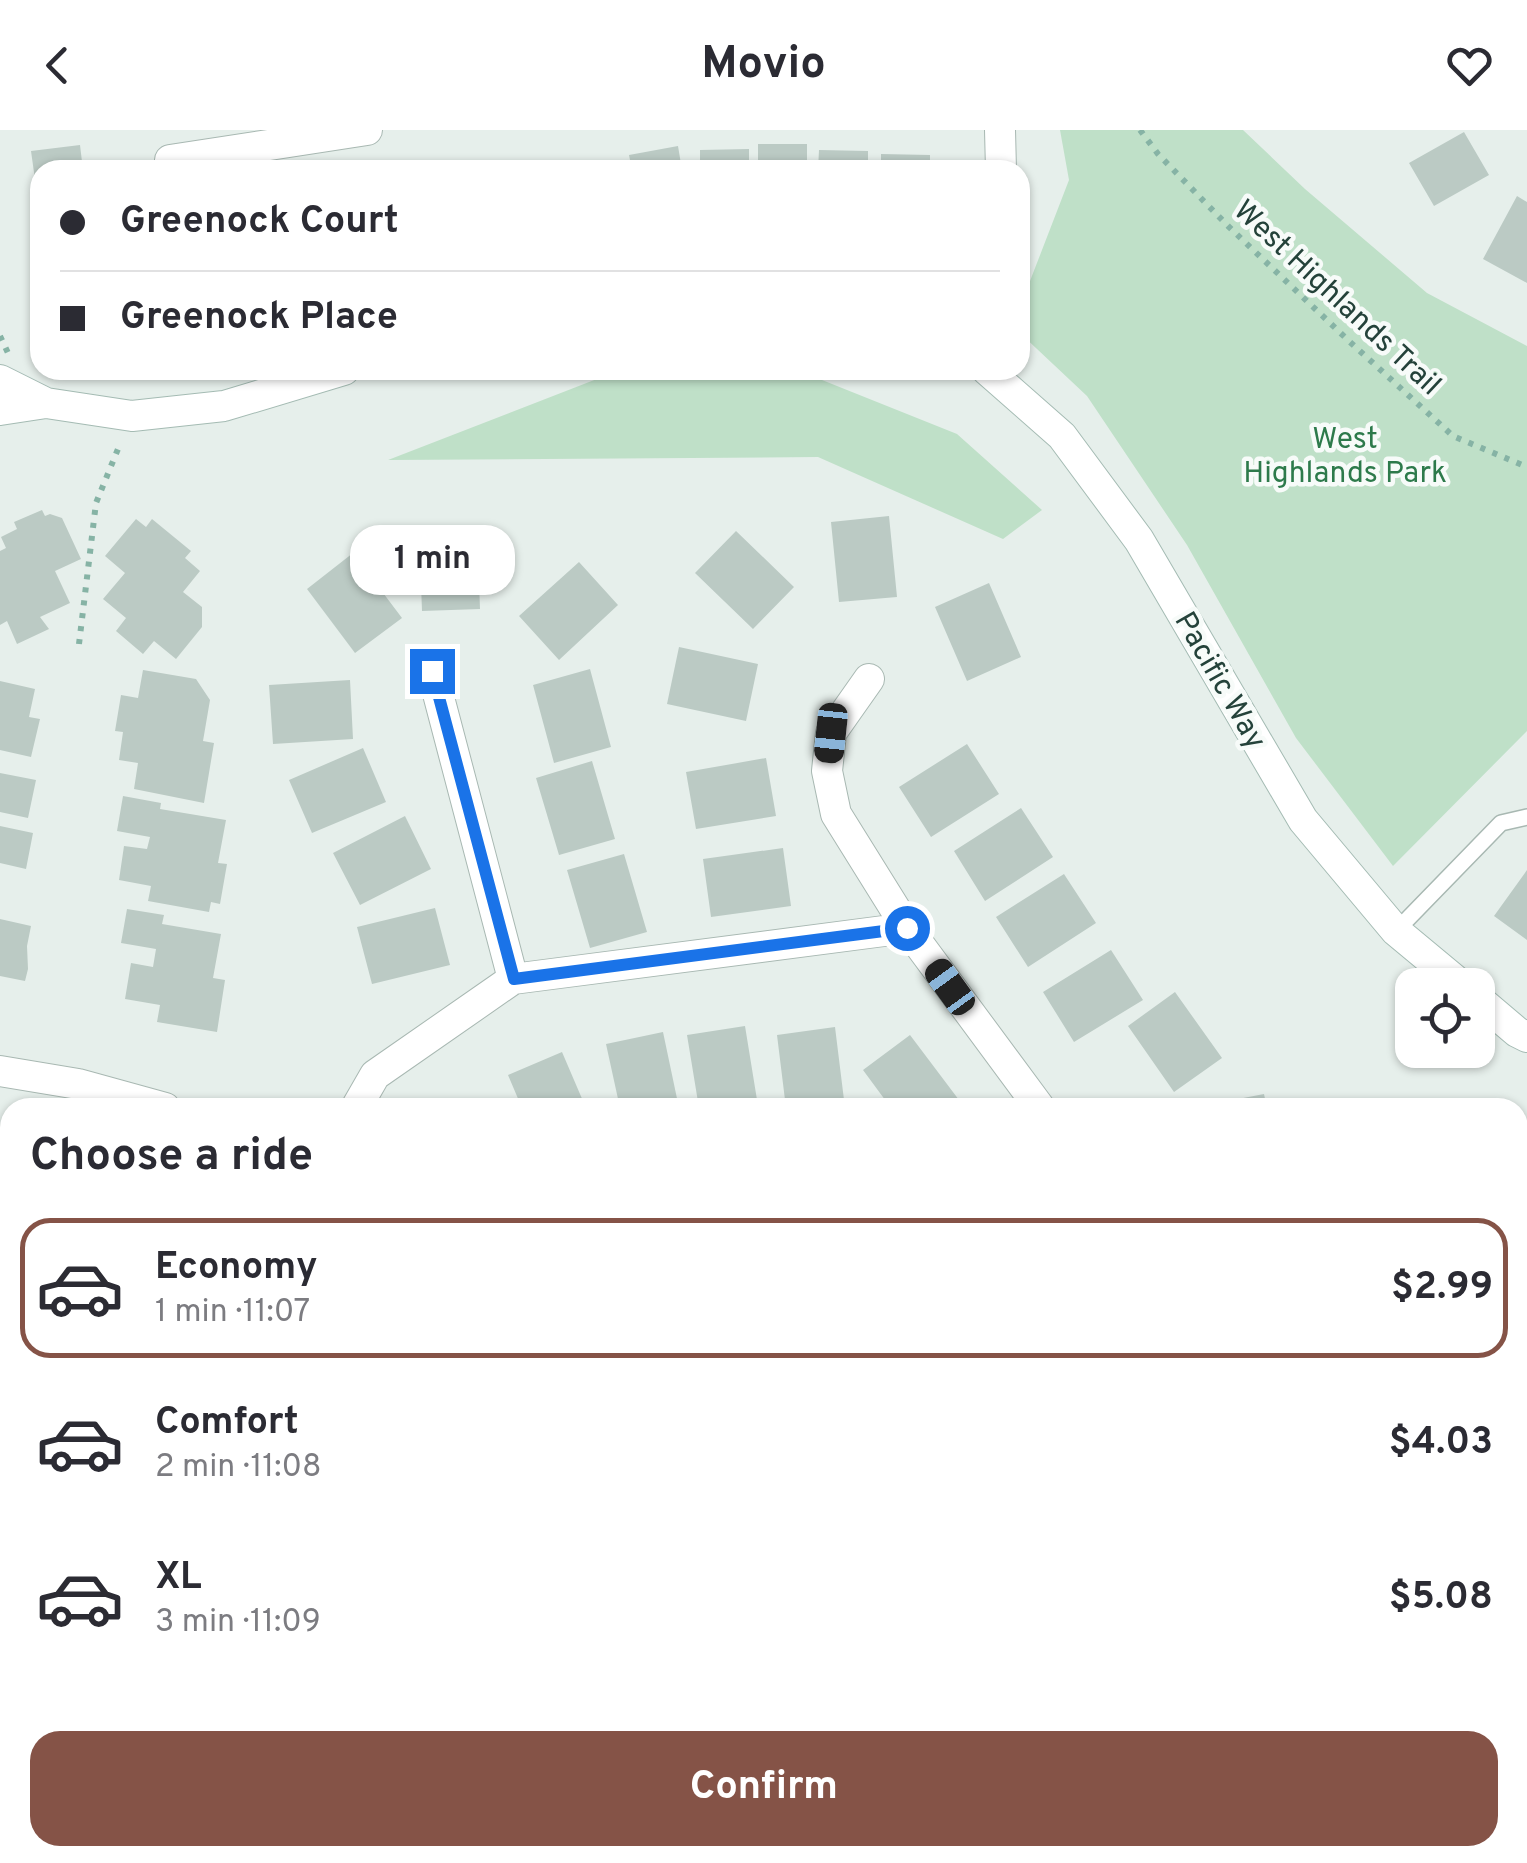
<!DOCTYPE html>
<html lang="en">
<head>
<meta charset="utf-8">
<style>
  body { margin:0; font-family:Overpass,sans-serif; background:#f7f7f7; color:#2b2b33; height:100vh; display:flex; flex-direction:column; font-size:38px; white-space:nowrap }
  * { box-sizing:border-box; margin:0 }
  p { font-size:32px; color:#7c7c81 }
  .icon { flex:none; width:55px; height:55px; fill:none; stroke:currentColor; stroke-width:2; stroke-linecap:round; stroke-linejoin:round }
  .map { position:relative; flex:1; overflow:hidden }
  .drawer { position:absolute; left:0px; top:968px; width:1528px; height:768px; display:flex; flex-direction:column; background:#fff; border-radius:30px 30px 0 0; box-shadow:0 2px 8px #0004 }
  .drawer>* { flex:none }
  .guide { position:absolute; left:30px; top:30px; width:1000px; height:220px; border-radius:30px; box-shadow:0 2px 8px #0004; display:grid; align-content:center; height:220px; padding:0 30px; background:#fff }
  .controls { position:absolute; left:1395px; top:838px; display:grid; gap:20px }
  .controls a { display:grid; place-items:center; width:100px; height:100px; border-radius:20px; background:#fff; box-shadow:0 2px 8px #0004; font-size:50px }
  .end { position:absolute; width:45px; height:45px; margin:-22px; border:12px solid #1a73e8; background:#fff; box-shadow:0 0 0 5px #fff }
  .from { border-radius:50% }
  .bubble { position:absolute; height:70px; border-radius:30px; background:#fff; box-shadow:0 2px 8px #0004; font-size:32px; font-weight:700; line-height:70px; text-align:center }
  .car { position:absolute; width:30px; height:60px; margin:-30px -15px; border-radius:12px; box-shadow:0 0 8px 2px #0007; background:linear-gradient(#222 24%,#8ab4d8 0 40%,#222 0 76%,#8ab4d8 0 86%,#222 0) }
  .guide b { display:flex; align-items:center; gap:35px; height:95px; font-size:38px }
  .guide b+b { border-top:2px solid #e1e1e2 }
  .guide i { width:25px; height:25px; background:#2b2b33 }
  ul { padding:0; list-style:none }
  li { display:flex; align-items:center; gap:30px; height:140px; margin:0 20px 15px; padding:0 10px; border:5px solid transparent; border-radius:30px }
  li div { flex:1 }
  li b { display:block; font-size:38px }
  li em { font-style:normal; font-weight:700 }
  li.on { border-color:#855347 }
  li>.icon { width:90px; height:90px; stroke-width:1.5 }
  h2 { padding:0 30px; font-size:45px; line-height:120px }
  .primary-button { display:flex; gap:20px; margin-top:auto; padding:20px 30px }
  .primary-button a { flex:1; height:115px; border-radius:30px; background:#855347; color:#fff; font-size:40px; font-weight:700; line-height:115px; text-align:center }
  header { display:flex; justify-content:space-between; align-items:center; height:130px; padding:0 30px; background:#fff; font-size:45px; font-weight:700 }
  .map>svg:first-child { display:block }
  .green { fill:#bfe0c8 }
  .building { fill:#bbcac4 }
  .lines { fill:none; stroke-linecap:round; stroke-linejoin:round }
  .service-casing { stroke:#a8b8b2; stroke-width:18 }
  .minor-casing { stroke:#a8b8b2; stroke-width:32 }
  .secondary-casing { stroke:#a4bbb3; stroke-width:32 }
  .path { stroke:#86b3a5; stroke-width:6; stroke-dasharray:5 8; stroke-linecap:butt }
  .service { stroke:#fff; stroke-width:15 }
  .minor { stroke:#fff; stroke-width:30 }
  .secondary { stroke:#fff; stroke-width:30 }
  .route { stroke:#1a73e8; stroke-width:12 }
  .labels { text-anchor:middle; stroke-width:9; stroke-linejoin:round; paint-order:stroke }
  .street-label { font-size:30px; fill:#24423a; stroke:#f7fbf9 }
  .park-label { font-size:30px; fill:#2d7a4b; stroke:#f7fbf9 }
</style>
</head>
<body>
<header><svg class="icon" aria-label="back" viewBox="0 0 24 24"><path d="M15 5l-7 7 7 7"/></svg>Movio<svg class="icon" aria-label="heart" viewBox="0 0 24 24"><path d="M12 20l-8-8c-3-5 5-10 8-4 3-6 11-1 8 4z"/></svg></header>
<div class="map">
<svg width="1527" height="1733" viewBox="0 0 1527 1733">
  <rect width="100%" height="100%" fill="#e6efeb"/>
  <!-- green -->
  <path class="green" d="M1060,0H1243L1305,59L1427,163L1527,216V601L1393,736L1296,608L1187,415L1087,266L1020,203V177L1069,50Z
    M620,240H797L957,304L1042,380L1003,409L818,327L388,330Z"/>
  <!-- building -->
  <path class="building" d="M1464,2L1489,45L1434,76L1409,33Z
    M758,14H807V40H758Z
    M80,15L83,40H40V70L38,71L31,21Z
    M678,16L682,40H632L629,25Z
    M749,19V40H700V20Z
    M819,20L868,21V40H818Z
    M881,24L930,25V40H881Z
    M1517,66L1527,72V153L1483,129Z
    M42,380L45,386L50,384L62,388L81,429L55,441L70,473L40,487L49,499L17,514L7,491L0,495V421L6,418L1,407L17,399L14,392Z
    M889,386L897,467L839,472L831,392Z
    M136,389L146,397L152,389L191,421L185,428L200,441L183,462L202,477V497L176,529L154,511L143,524L116,501L126,488L103,469L125,443L105,426Z
    M477,398L480,479L422,481L419,400Z
    M736,401L794,457L753,499L695,443Z
    M353,423L402,488L355,523L307,459Z
    M579,432L618,475L559,530L519,486Z
    M989,453L1021,527L967,551L935,477Z
    M679,517L758,534L746,591L667,574Z
    M590,539L611,617L554,633L533,555Z
    M143,540L196,549L210,570L203,611L214,613L204,673L134,659L138,633L119,630L123,602L115,601L121,565L138,568Z
    M350,550L353,609L273,614L269,555Z
    M0,551L35,559L29,587L40,589L31,627L0,620Z
    M967,614L999,664L931,707L899,657Z
    M363,618L386,672L312,703L289,650Z
    M766,628L776,686L696,699L686,642Z
    M592,631L615,709L559,725L536,648Z
    M0,643L36,650L28,688L0,682Z
    M123,666L161,673L160,679L226,690L218,733L227,734L220,774L211,772L209,782L148,771L151,756L119,750L124,716L147,719L150,707L117,701Z
    M1021,678L1053,727L985,771L954,721Z
    M405,686L431,739L360,775L333,723Z
    M0,696L33,703L26,739L0,733Z
    M783,718L791,776L711,787L703,729Z
    M624,724L647,802L590,818L567,740Z
    M1527,740V810L1494,786Z
    M1064,744L1096,793L1028,837L996,787Z
    M435,778L450,835L372,854L357,797Z
    M127,779L164,785L162,794L221,804L213,848L225,850L217,902L157,892L160,875L125,869L131,833L153,837L156,819L121,813Z
    M0,789L31,796L27,816L28,839L25,851L0,846Z
    M1111,820L1143,870L1074,912L1043,862Z
    M1175,862L1222,928L1174,962L1128,896Z
    M745,896L758,976L699,978L687,905Z
    M835,897L845,978H786L777,905Z
    M663,902L679,978H620L606,914Z
    M910,905L959,970L948,978H891L863,940Z
    M562,922L586,978H522L508,945Z
    M1264,964L1267,978H1202V976Z
    M0,1019L10,1020V1102L0,1100Z
    M3,1177L10,1193V1261L0,1266V1178Z
    M1518,1401L1527,1409V1473L1520,1481L1518,1479Z
    M0,1656L10,1688V1725H20L22,1733H0Z
    M266,1725H359L354,1733H261Z
    M453,1725H506L502,1733H449Z
    M1455,1725H1516L1514,1733H1452Z"/>
  <g class="lines">
    <!-- service casing -->
    <g class="service-casing">
      <path id="service" d="M1396,801L1501,693L1527,687"/>
    </g>
    <!-- minor casing -->
    <g class="minor-casing">
      <path id="minor" d="M1000,0L1001,40
        M170,30L367,0
        M432,541L513,849
        M869,549L831,603L827,641L836,684L907,798L1040,978
        M0,941L78,954L165,978
        M356,978L375,945L513,849L907,798
        M0,1368H10
        M1518,1594L1527,1601
        M115,1733L123,1725
        M579,1733L580,1725"/>
    </g>
    <!-- secondary casing -->
    <g class="secondary-casing">
      <path id="secondary" d="M987,240L1062,306L1139,410L1303,690L1396,801L1461,855
        M0,250L46,273
        M0,280L46,273L132,286L224,276L344,240
        M1478,869L1517,902L1527,907"/>
    </g>
    <!-- path -->
    <path class="path" d="M1140,0L1158,24L1228,96L1350,212L1453,306L1527,337
      M0,206L8,223
      M79,514L96,373L120,314"/>
    <!-- service -->
    <use href="#service" class="service"/>
    <!-- minor -->
    <use href="#minor" class="minor"/>
    <!-- secondary -->
    <use href="#secondary" class="secondary"/>
  </g>
  <g class="lines">
    <!-- route -->
    <path class="route" d="M432,541L514,849L907,798"/>
  </g>
  <g class="labels">
    <!-- street labels -->
    <g class="street-label">
      <text transform="translate(1338 167) rotate(43)" y="10">West Highlands Trail</text>
      <text transform="translate(1221 550) rotate(60)" y="10">Pacific Way</text>
    </g>
    <!-- park labels -->
    <g class="park-label">
      <text x="1345" y="318">West<tspan x="1345" dy="34">Highlands Park</tspan></text>
    </g>
  </g>
</svg>
<div class="controls">
<a><svg class="icon" aria-label="locate" viewBox="0 0 24 24"><circle cx="12" cy="12" r="6"/><path d="M12 2v4M12 18v4M2 12h4M18 12h4"/></svg></a>
</div>
<i class="end from" style="left:907px;top:798px"></i>
<i class="end" style="left:432px;top:541px"></i>
<div class="bubble" style="left:350px;top:395px;width:165px">1 min</div>
<i class="car" style="left:831px;top:603px;rotate:186deg"></i>
<i class="car" style="left:950px;top:857px;rotate:324deg"></i>
<div class="guide">
<b><i class="from"></i>Greenock Court</b>
<b><i></i>Greenock Place</b>
</div>
<section class="drawer">
<h2>Choose a ride</h2>
<ul>
<li class="on"><svg class="icon" aria-label="car" viewBox="0 0 24 24"><path d="M5 17H2v-5l4-1 3-4h7l3 4 3 1v5h-3M9 17h6M6 11h13"/><circle cx="7" cy="17" r="2"/><circle cx="17" cy="17" r="2"/></svg><div><b>Economy</b><p>1 min · 11:07</p></div><em>$2.99</em></li>
<li><svg class="icon" aria-label="car" viewBox="0 0 24 24"><path d="M5 17H2v-5l4-1 3-4h7l3 4 3 1v5h-3M9 17h6M6 11h13"/><circle cx="7" cy="17" r="2"/><circle cx="17" cy="17" r="2"/></svg><div><b>Comfort</b><p>2 min · 11:08</p></div><em>$4.03</em></li>
<li><svg class="icon" aria-label="car" viewBox="0 0 24 24"><path d="M5 17H2v-5l4-1 3-4h7l3 4 3 1v5h-3M9 17h6M6 11h13"/><circle cx="7" cy="17" r="2"/><circle cx="17" cy="17" r="2"/></svg><div><b>XL</b><p>3 min · 11:09</p></div><em>$5.08</em></li>
</ul>
<div class="primary-button"><a>Confirm</a></div>
</section>
</div>
</body>
</html>
